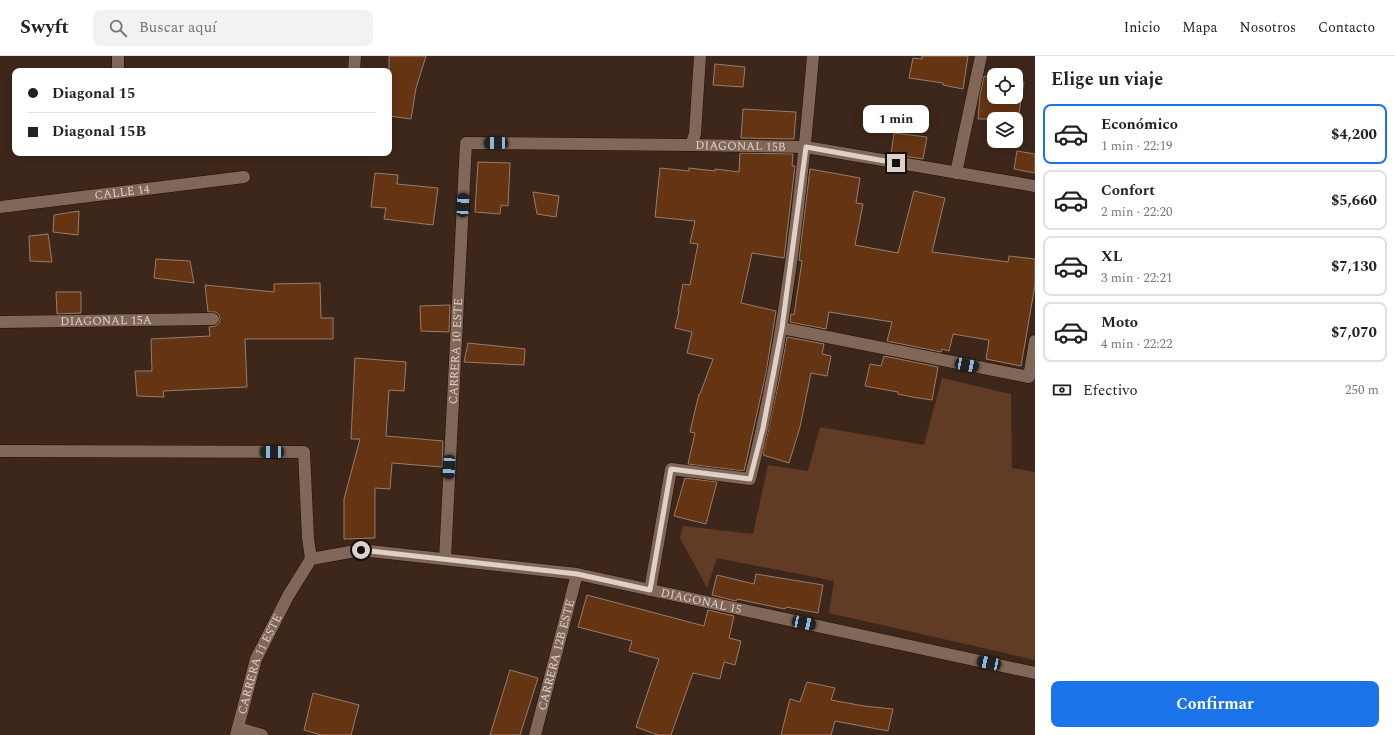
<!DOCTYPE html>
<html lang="es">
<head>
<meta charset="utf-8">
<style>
  body { margin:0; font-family:Spectral,serif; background:#f2f2f2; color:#222; height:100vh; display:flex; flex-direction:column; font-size:15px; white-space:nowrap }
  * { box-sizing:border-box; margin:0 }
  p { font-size:13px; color:#767676 }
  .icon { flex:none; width:22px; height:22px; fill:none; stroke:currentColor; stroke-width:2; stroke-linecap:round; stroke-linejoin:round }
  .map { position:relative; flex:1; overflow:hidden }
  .sheet { display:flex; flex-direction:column; background:#fff; width:360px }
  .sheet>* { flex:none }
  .banner { position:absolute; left:12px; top:12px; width:380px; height:88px; border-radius:8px; box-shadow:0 2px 10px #0003; display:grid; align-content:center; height:88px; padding:0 16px; background:#fff }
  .fabs { position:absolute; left:987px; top:12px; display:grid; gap:8px }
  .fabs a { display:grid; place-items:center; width:36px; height:36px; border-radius:8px; background:#fff; box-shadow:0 2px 10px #0003; font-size:20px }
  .end { position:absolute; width:18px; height:18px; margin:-9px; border:5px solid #dfd0c8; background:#111; box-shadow:0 0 0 2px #111 }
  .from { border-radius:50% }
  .bubble { position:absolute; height:28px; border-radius:8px; background:#fff; box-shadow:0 2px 10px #0003; font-size:13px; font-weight:700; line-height:28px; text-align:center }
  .car { position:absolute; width:12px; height:24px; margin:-12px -6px; border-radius:5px; box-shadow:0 0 3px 1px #0007; background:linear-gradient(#222 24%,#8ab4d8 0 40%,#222 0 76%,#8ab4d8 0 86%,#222 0) }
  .banner b { display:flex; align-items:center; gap:14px; height:38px; font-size:15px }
  .banner b+b { border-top:1px solid #e0e0e0 }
  .banner i { width:10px; height:10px; background:#222 }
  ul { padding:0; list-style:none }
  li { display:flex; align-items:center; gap:12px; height:60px; margin:0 8px 6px; padding:0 8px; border:2px solid #e0e0e0; border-radius:8px }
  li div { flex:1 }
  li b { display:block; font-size:15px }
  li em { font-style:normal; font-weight:700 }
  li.selected { border-color:#1a73e8 }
  li>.icon { width:36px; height:36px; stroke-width:1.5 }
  h2 { padding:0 16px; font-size:18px; line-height:48px }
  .pay { display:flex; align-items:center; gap:10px; height:44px; padding:0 16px; font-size:15px }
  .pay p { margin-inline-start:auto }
  .primary-button { display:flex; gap:8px; margin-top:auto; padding:8px 16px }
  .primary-button a { flex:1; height:46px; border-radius:8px; background:#1a73e8; color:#fff; font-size:16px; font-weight:700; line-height:46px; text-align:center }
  header { display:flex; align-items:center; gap:24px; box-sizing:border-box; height:56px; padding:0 20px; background:#fff; border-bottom:1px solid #e0e0e0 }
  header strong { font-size:19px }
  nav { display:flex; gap:22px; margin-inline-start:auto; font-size:14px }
  .search { width:280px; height:36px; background:#f2f2f2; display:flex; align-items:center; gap:10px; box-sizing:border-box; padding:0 14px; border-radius:8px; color:#767676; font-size:15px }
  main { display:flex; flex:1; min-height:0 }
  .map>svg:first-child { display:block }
  .green { fill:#613b24 }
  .building { fill:#643413; stroke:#977c6c }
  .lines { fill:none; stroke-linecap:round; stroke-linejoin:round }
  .street-casing { stroke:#230f04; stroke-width:13 }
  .street { stroke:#816758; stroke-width:12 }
  .route { stroke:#dfd0c8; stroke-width:5 }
  .labels { text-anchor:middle; stroke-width:3.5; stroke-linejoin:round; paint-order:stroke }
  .street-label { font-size:12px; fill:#dfd0c8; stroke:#331d10 }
</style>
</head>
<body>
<header>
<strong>Swyft</strong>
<div class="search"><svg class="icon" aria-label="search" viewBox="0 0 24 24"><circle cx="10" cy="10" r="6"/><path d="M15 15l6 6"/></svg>Buscar aquí</div>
<nav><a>Inicio</a><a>Mapa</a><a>Nosotros</a><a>Contacto</a></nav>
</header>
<main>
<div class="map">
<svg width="1035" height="679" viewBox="0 0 1035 679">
  <rect width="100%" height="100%" fill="#3d271a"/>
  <!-- green -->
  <path class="green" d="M942,322L1011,338L1012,412L1035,416V604L829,557L834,525L717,502L707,532L680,482L683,470L753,478L768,409L808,415L820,371L924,389Z"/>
  <!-- building -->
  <path class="building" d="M389,0H426L416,32L411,63L389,60Z
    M922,0H968L963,33L943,29V27L909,22L913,2L922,3Z
    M715,8L745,11L743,31L713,29Z
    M984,20L994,22V41H1016V25L1024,26L1018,63H978L980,39Z
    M743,53L796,56L794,83L741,82Z
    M894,77L927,81L923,103L891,98Z
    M1017,95L1035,98V117L1014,113Z
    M740,97L793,98L792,110H795L784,202L752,197L741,247L776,255L766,317L744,415L688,408L695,377L690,376L699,338H700L713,303L687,297L692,276L675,272L679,255H678L683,228L690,229L698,188L690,187L695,165L655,161L660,112L689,115V112L715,115V113L739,116Z
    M478,106L510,107L508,150L501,149L500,158L475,156Z
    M810,113L860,122L856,147L863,148L855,189L898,197L914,135L945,142L932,196L1008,206L1009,200L1035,203V229L1021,310L986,303L989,284L953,278L949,295L942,293L941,296L887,285L892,266L829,256L826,273L790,266L791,258L794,259L802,205L799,204Z
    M375,117L398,119L397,128L438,132L433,169L384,163L386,152L371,151Z
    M533,136L559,140L556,161L537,158Z
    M79,155L78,179L53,176L54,159Z
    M48,178L52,206L30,205L29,180Z
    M156,203L190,205L194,227L154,222Z
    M320,227L321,262H333V283H245L247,331L163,335L164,341L137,340L135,315H152L151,283L210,280L209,271L216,270L219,267L220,263L219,259L216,256H208L205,229L274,236V228Z
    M56,236H81V257L57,258Z
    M450,249L449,276L421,275L420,250Z
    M787,281L824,288L822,298L831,300L827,320L811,317L800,371L789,407L763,399L780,320Z
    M468,287L525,293L524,309L464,306Z
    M884,300L938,311L932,344L912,341L898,338V336L865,330L870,308L881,310Z
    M355,302L406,306L404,335L389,334L386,380L443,385L442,411L392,407L390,433L375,432V482L344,483V443L360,383H351Z
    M685,422L717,426L706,468L674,460Z
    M756,518L823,529L818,557L786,551L785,553L737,543L736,545L712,539L717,519L754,528Z
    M587,539L704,570L708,554L734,560L729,582L741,585L735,609L724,606L720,623L693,617L671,679H658L636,671L659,603L629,595L632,585L578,571Z
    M510,614L538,622L520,679H490Z
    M807,626L835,632L831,644L864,650L893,653L888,675L835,665L831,679H781L790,643L800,646Z
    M313,637L359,649L351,679H321L304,674Z"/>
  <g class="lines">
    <!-- street casing -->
    <g class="street-casing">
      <g id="street">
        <path d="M118,0V15"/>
        <path d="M354,15L355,0"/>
        <path d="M691,89L695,78L700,0"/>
        <path d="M956,117L981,0"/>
        <path id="s1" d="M0,151L244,121"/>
        <path id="s2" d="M0,266L213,263"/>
        <path d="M782,272L1029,321L1035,285"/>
        <path d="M0,395L304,396L308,482L311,503"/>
        <path id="s3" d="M445,503L466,87L691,89L806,91L1035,130"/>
        <path d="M650,534L671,413L750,423C785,285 801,142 813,0"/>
        <path d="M238,672L262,679"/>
        <path id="s4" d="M236,679L256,603L288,540L311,503L361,494L577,518L1035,617"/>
        <path id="s5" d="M535,679L577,518"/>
      </g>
    </g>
    <!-- street -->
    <use href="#street" class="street"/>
  </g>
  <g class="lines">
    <!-- route -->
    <path class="route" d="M361,494L577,518L650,534L671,413L750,423L763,372L782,272L806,91L896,107"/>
  </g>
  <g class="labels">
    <!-- street labels -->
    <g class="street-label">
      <text dy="4" stroke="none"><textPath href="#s3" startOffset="691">DIAGONAL 15B</textPath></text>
      <text dy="4" stroke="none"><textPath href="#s1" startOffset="123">CALLE 14</textPath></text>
      <text dy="4" stroke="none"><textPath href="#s2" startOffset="106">DIAGONAL 15A</textPath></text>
      <text dy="4" stroke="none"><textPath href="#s3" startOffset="208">CARRERA 10 ESTE</textPath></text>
      <text dy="4" stroke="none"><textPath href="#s4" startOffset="588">DIAGONAL 15</textPath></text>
      <text dy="4" stroke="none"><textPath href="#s5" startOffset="83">CARRERA 12B ESTE</textPath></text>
      <text dy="4" stroke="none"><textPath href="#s4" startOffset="75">CARRERA 11 ESTE</textPath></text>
    </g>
  </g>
</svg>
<div class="fabs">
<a><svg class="icon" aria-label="locate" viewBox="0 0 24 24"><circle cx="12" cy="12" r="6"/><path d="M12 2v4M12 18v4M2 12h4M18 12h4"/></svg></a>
<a><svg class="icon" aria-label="layers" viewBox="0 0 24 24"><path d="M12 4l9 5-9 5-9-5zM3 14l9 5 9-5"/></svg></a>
</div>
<i class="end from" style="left:361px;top:494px"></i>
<i class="end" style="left:896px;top:107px"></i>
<div class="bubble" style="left:863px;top:49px;width:66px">1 min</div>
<i class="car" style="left:496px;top:87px;rotate:270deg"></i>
<i class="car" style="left:463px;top:149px;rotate:3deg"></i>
<i class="car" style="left:967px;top:309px;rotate:101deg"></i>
<i class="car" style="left:272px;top:396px;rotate:270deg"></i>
<i class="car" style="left:449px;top:411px;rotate:183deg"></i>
<i class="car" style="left:804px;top:567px;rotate:102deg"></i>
<i class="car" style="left:989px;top:607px;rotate:282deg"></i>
<div class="banner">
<b><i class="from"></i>Diagonal 15</b>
<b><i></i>Diagonal 15B</b>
</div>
</div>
<section class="sheet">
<h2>Elige un viaje</h2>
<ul>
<li class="selected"><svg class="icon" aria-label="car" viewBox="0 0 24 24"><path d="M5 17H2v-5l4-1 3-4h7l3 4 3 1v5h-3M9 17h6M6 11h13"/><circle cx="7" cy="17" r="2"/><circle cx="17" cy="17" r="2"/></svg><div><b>Económico</b><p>1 min · 22:19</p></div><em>$4,200</em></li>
<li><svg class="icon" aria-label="car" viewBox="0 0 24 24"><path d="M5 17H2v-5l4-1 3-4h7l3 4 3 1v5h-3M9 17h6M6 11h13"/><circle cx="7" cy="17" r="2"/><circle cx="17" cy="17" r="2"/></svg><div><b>Confort</b><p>2 min · 22:20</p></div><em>$5,660</em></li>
<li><svg class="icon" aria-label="car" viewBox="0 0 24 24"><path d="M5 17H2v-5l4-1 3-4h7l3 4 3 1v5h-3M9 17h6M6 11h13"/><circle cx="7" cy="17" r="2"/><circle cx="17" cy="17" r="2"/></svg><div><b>XL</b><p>3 min · 22:21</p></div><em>$7,130</em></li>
<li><svg class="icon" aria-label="car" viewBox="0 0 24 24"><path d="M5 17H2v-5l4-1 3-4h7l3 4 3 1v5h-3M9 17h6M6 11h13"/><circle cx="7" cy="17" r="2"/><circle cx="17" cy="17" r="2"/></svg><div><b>Moto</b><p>4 min · 22:22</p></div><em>$7,070</em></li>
</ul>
<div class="pay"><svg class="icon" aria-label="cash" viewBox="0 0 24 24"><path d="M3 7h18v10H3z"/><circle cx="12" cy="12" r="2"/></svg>Efectivo<p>250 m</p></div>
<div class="primary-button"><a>Confirmar</a></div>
</section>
</main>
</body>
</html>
